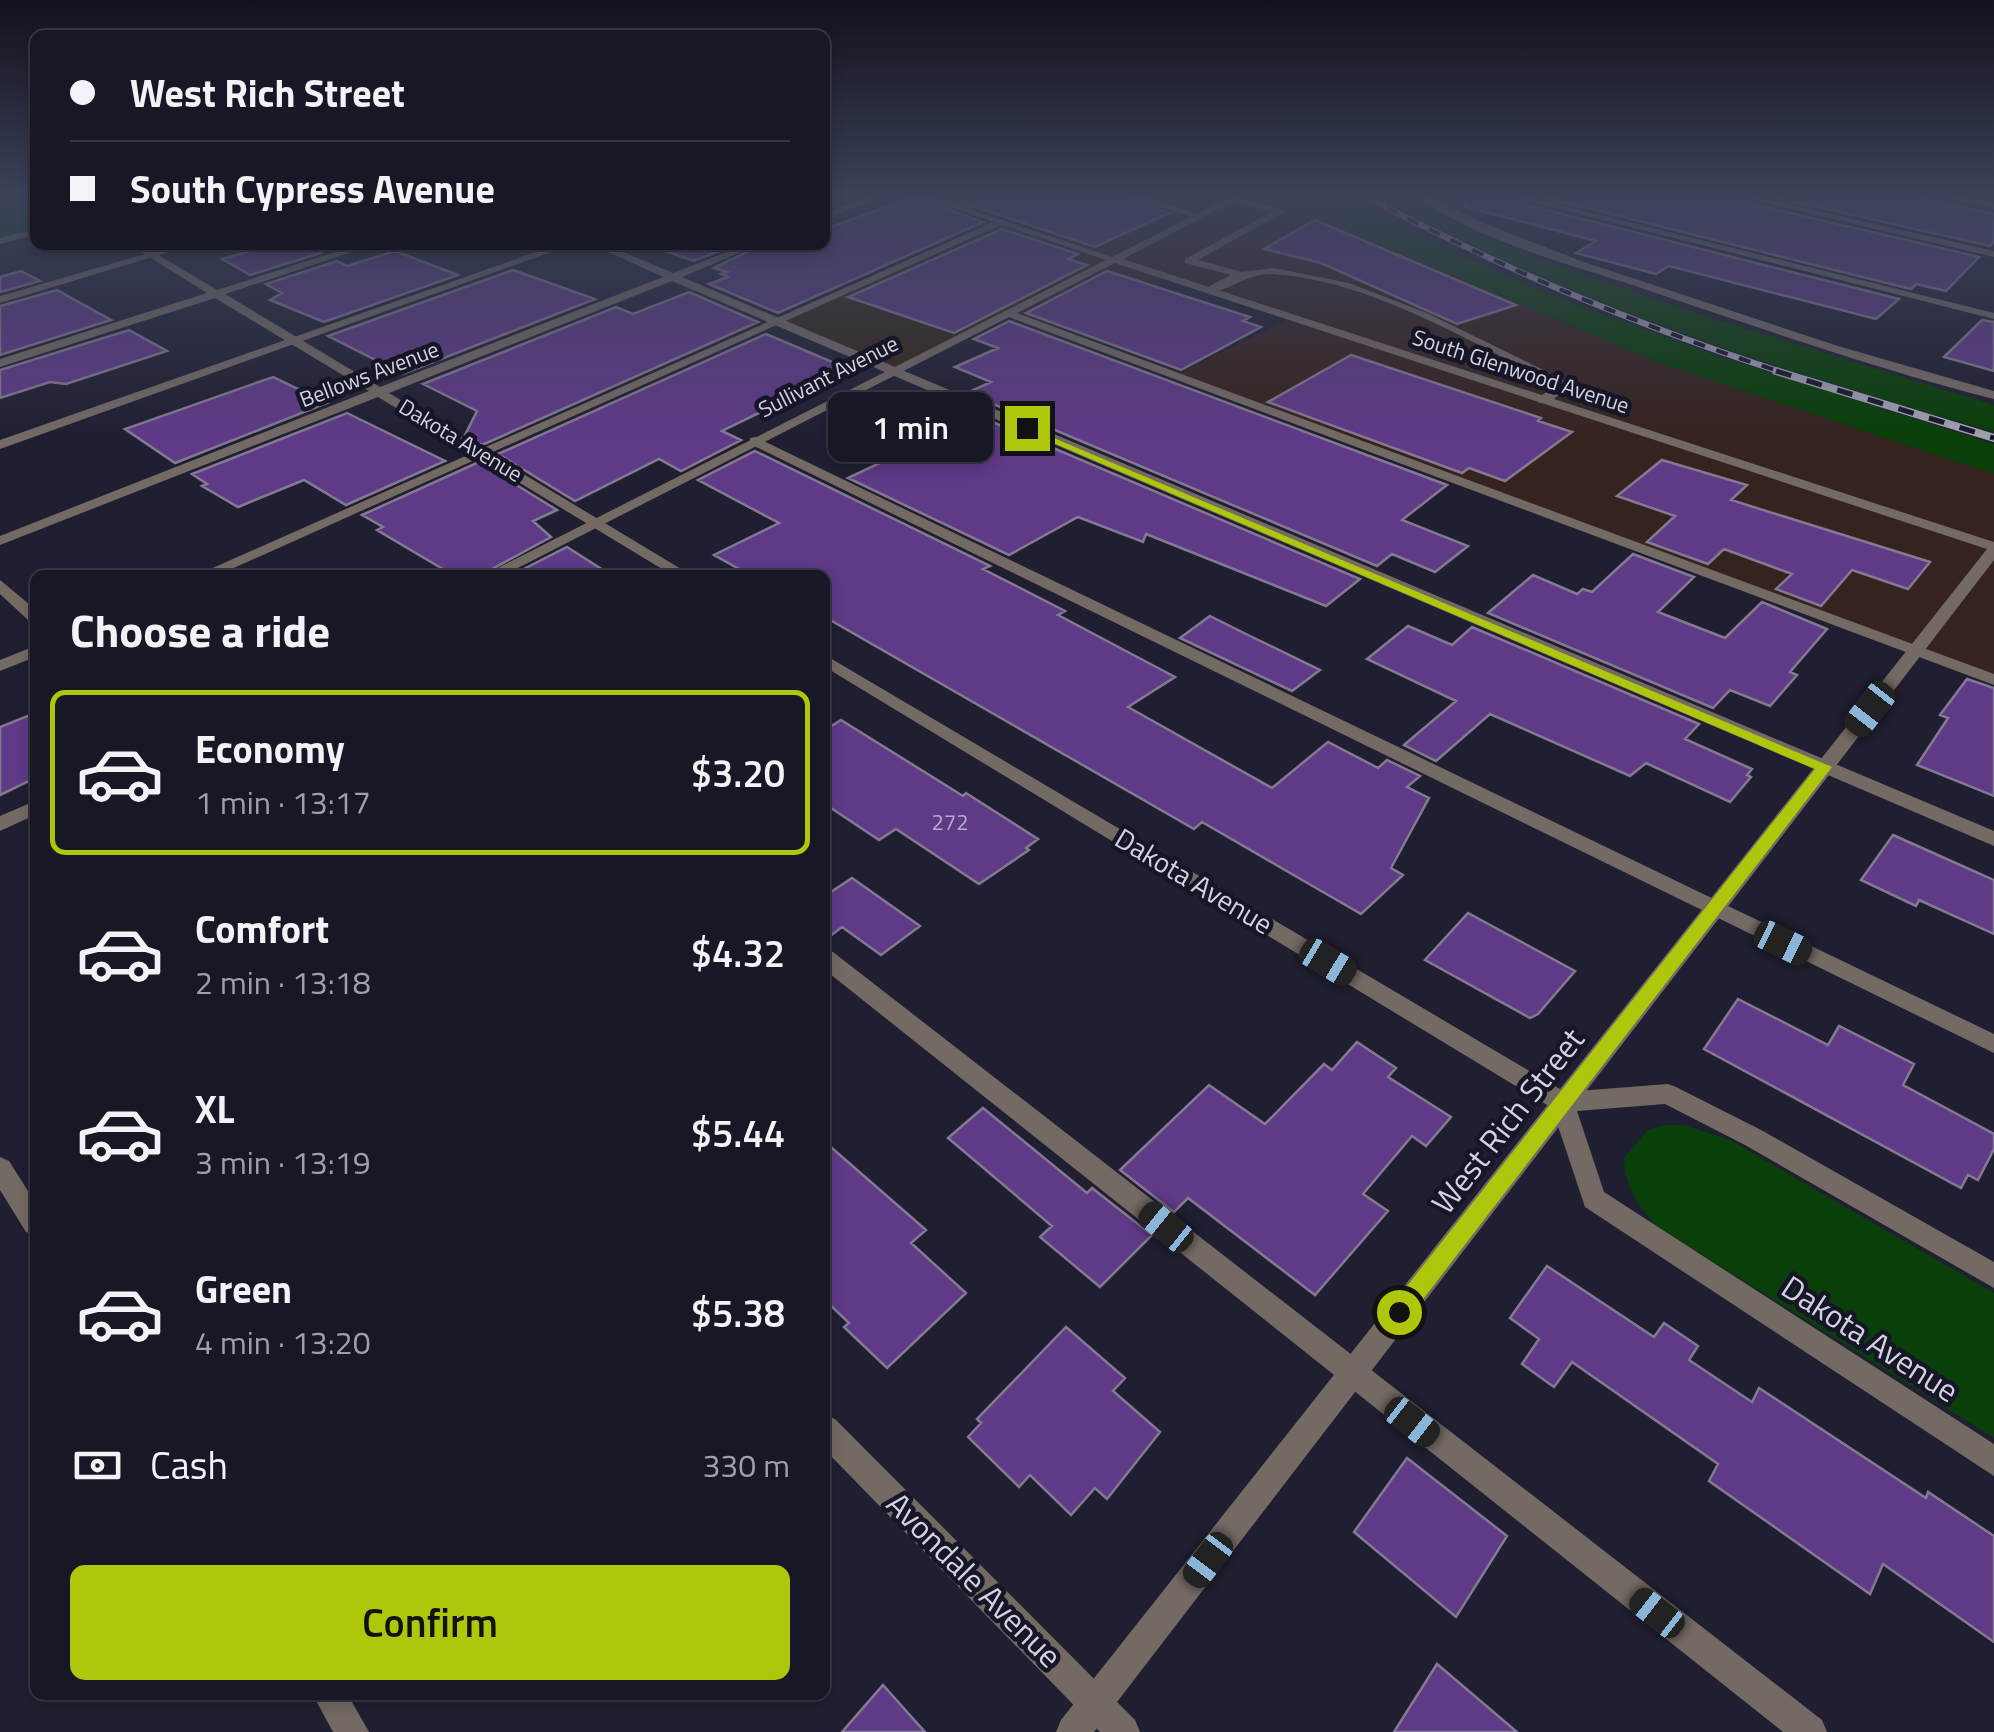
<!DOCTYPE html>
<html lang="en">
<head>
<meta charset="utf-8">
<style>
  body { margin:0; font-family:"Titillium Web",sans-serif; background:#21202e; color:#f1f3f6; height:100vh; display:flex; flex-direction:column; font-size:38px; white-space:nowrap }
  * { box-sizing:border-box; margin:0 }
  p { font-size:32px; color:#9f9fa7 }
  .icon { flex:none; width:55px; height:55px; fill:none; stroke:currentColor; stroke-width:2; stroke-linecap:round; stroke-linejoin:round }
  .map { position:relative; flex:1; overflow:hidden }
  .details { position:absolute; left:30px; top:570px; width:800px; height:1130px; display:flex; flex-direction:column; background:#181726; border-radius:15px; box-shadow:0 5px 15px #0003,0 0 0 2px #363643 }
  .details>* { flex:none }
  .guide { position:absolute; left:30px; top:30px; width:800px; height:220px; border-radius:15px; box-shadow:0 5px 15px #0003,0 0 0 2px #363643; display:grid; align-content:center; height:220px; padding:0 40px; background:#181726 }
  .end { position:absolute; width:45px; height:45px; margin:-22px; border:12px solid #aec60b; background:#111; box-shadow:0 0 0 5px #111 }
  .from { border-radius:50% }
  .bubble { position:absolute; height:70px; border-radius:15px; background:#181726; box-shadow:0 5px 15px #0003,0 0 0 2px #363643; font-size:32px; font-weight:600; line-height:70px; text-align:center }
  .car { position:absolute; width:30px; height:60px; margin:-30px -15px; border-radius:12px; box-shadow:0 0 8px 2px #0007; background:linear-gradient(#222 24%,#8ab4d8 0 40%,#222 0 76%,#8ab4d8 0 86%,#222 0) }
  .guide b { display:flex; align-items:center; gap:35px; height:95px; font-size:38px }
  .guide b+b { border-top:2px solid #363643 }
  .guide i { width:25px; height:25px; background:#f1f3f6 }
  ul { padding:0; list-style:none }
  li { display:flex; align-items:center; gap:30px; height:165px; margin:0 20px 15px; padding:0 20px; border:5px solid transparent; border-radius:15px }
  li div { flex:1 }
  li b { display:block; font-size:38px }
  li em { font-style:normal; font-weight:600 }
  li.on { border-color:#aec60b }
  li>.icon { width:90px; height:90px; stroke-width:1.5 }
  h2 { padding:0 40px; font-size:45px; line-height:120px }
  .pay { display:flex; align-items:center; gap:25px; height:110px; padding:0 40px; font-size:38px }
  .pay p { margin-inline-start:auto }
  .cta { display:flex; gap:20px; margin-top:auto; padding:20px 40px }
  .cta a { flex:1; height:115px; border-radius:15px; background:#aec60b; color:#111; font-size:40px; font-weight:600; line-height:115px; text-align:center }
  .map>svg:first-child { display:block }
  .commercial { fill:#332619 }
  .industrial { fill:#36231f }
  .green { fill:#093f08 }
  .building { fill:#5f3a87; stroke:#837a91; stroke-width:2.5 }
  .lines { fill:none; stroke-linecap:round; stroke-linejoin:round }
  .service { fill:#746a64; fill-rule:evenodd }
  .minor { fill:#746a64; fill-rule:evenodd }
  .tertiary { fill:#746a64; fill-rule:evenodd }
  .rail-far1-casing { stroke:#a0a0af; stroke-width:6 }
  .rail-casing { stroke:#a0a0af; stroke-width:8 }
  .rail-far1 { stroke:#161628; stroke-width:4; stroke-dasharray:12; stroke-linecap:butt }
  .rail { stroke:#161628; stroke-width:5; stroke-dasharray:16; stroke-linecap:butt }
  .route { fill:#aec60b }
  .labels { text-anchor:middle; stroke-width:9; stroke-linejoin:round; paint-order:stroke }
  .far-street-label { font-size:22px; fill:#d3d3e0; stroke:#161628 }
  .number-label { font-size:22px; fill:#b6adca }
  .street-label { font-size:28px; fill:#d3d3e0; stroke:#161628 }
  .near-street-label { font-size:32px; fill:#d3d3e0; stroke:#161628 }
</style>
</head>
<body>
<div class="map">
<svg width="1994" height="1732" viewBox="0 0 1994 1732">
  <rect width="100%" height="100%" fill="#201f32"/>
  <!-- commercial -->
  <path class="commercial" d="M1109,196H1133L1200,216L894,371L777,320L1002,222L1025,230Z"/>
  <!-- industrial -->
  <path class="industrial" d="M1239,196H1282L1315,208L1378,243L1661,364L1994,474V680L1175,376L1291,318L1172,278L1056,331L1007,313Z"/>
  <!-- green -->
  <path class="green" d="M1302,196H1348L1457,254L1549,294L1709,353L1994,444V474L1661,364L1378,243L1298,202Z
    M1378,196H1406L1479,234L1544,261L1718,320L1994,405V432C1785,372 1568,303 1378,196Z
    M35,198V229L0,238V208Z
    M1663,1125H1684L1730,1140L1994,1293V1438L1658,1227C1638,1207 1625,1187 1624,1158L1648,1130Z"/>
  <!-- building -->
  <path class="building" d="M942,196H1124L1169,213L1095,247Z
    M1467,196H1504L1507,200L1899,299L1876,319L1669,266L1656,274L1576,253L1596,241L1465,207Z
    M1538,196H1732L1735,200L1979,257L1946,291L1916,284L1911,289Z
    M1768,196H1909L1994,214V242L1990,246Z
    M914,197L983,222L778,313L709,284L728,277L721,274L727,272L714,268L761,245H825V229Z
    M1315,220L1426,267L1516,305L1457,324L1321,263L1264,249Z
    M1002,229L1078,254L1068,259L1087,265L954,333L848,297Z
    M272,245H307L321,253L250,275L222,259Z
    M666,245H734L694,261L665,251Z
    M395,251L458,275L324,322L270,300L282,293L266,284L337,261L347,266Z
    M513,270L595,299L403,374L328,336Z
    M21,271L40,281L0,292V277Z
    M1107,271L1250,317L1243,321L1261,327L1181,370L1026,313Z
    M57,290L111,320L0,355V306Z
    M689,292L758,322L482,445L465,435L477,411L423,384L616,307L633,314Z
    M1982,320L1994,322V371L1944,357Z
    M1009,321L1447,485L1402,520L1468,546L1435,572L1392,554L1377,566L967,393L991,382L955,367L998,348L974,339Z
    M129,330L167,351L66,384L50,382L0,398V370Z
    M766,334L849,369L722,431L741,440L681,471L659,459L575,501L498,454Z
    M1351,355L1541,418L1538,421L1572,432L1505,481L1469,468L1462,473L1268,402Z
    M273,377L327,403L175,463L125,429Z
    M948,403L1360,579L1326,606L1146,534L1143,542L1078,517L1009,555L848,478L907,450L878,437Z
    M347,413L445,461L346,505L304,480L238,507L202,486L207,484L192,474Z
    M755,451L990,566L983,569L1065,611L1058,615L1175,677L1128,707L1272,788L1328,742L1378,768L1387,760L1420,776L1407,787L1429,798L1391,868L1403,875L1361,914L1202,822L1194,829L825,617V575H750L714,555L779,523L698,480Z
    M1662,460L1747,485L1731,500L1930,562L1908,589L1852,570L1821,606L1776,589L1792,574L1724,549L1708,564L1647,542L1675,516L1617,496Z
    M479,462L557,510L533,521L551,537L481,575H453L377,530L383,527L362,515Z
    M567,547L611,575H512Z
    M1633,554L1694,577L1658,612L1725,638L1762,602L1827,629L1790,672L1797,675L1770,706L1730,690L1713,708L1488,613L1533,575L1577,594L1583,589L1592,592Z
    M1210,616L1248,635L1320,670L1292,691L1180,638Z
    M1408,626L1452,645L1472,627L1699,724L1685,739L1752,769L1747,775L1751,777L1730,802L1646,763L1630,776L1490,714L1436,761L1404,745L1456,701L1367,659Z
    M1967,679L1994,688V796L1917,765L1948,718L1940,715Z
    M35,713V778L0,795V727Z
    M841,720L963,796L966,793L1038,839L1026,848L1029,850L979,884L896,829L879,840L825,804V730Z
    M1893,835L1994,880V934L1919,900L1916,906L1861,880Z
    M852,878L920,926L881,955L842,927L825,940V896Z
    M1468,913L1575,971L1538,1014L1530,1018L1425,960Z
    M1738,999L1828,1045L1839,1026L1914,1064L1903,1085L1994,1134V1149L1978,1180L1968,1175L1961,1188L1704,1049Z
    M1357,1042L1396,1068L1388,1077L1451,1117L1426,1146L1412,1136L1363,1194L1388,1211L1315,1295L1188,1198L1174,1212L1120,1170L1209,1085L1265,1124L1324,1064L1332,1070Z
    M983,1108L1087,1193L1092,1188L1152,1235L1100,1287L1040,1237L1052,1226L948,1138Z
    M825,1142L926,1230L911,1243L966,1293L887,1368L844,1327L849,1323L825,1300Z
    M1547,1266L1654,1337L1664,1323L1698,1346L1689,1360L1752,1402L1759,1388L1926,1498L1928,1492L1994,1536V1642L1883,1564L1870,1594L1709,1481L1718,1464L1572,1362L1554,1387L1522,1364L1539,1339L1510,1318Z
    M1066,1327L1125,1378L1113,1391L1160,1432L1107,1499L1095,1488L1071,1515L1030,1475L1019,1487L968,1437L981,1423L977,1419Z
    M1407,1458L1507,1536L1456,1617L1354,1532Z
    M1437,1664L1517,1732H1394Z
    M883,1685L925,1732H842Z"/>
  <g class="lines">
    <!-- service -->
    <path class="service" d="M1128,196H1142L1205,216L1196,218Z
      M1233,196L1286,211L1198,260L1242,272L1274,268L1349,283L1427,313L1572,384L1549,403H1539V397L1557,385C1472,343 1368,279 1271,274C1247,273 1228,293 1206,292V288L1231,275L1185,263V259L1272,212L1230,201Z
      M1416,196H1428L1486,224L1581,261L1838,346L1994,391V399C1873,368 1754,326 1635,286C1569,264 1471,238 1416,196Z
      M1736,196H1752L1994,251V257Z
      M998,220L1007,222L218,575H197Z
      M176,245H192L0,303V296Z
      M556,245H571L0,449V440Z
      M1003,311H1011L1994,674V685L1003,315Z
      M755,437L1994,1034V1053L750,444V438Z
      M35,646V657L0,671V660Z
      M825,950L833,952L1822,1720L1827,1732H1783L825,970Z
      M0,1157L9,1161L35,1202V1235L26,1232L0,1190Z
      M313,1695H348L369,1732H333Z"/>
    <!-- minor -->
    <path class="minor" d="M870,196H883L825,220V213Z
      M917,196H931L1118,259L1109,261Z
      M1508,196H1524L1994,313V319Z
      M1946,196L1994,202V208L1948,198Z
      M35,229V235L0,244V238Z
      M130,245H142L217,290L357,245H373L225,294L380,387L663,277L593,245H607L673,273L744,245H758L682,277L1994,831V846L672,281L389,393L691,575H672L378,397L0,545V536L369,391L215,298L0,367V359L207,293Z
      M0,580L35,609V623L29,621L0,594Z
      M825,655L1565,1092L1668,1084L1676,1087L1763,1131L1994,1262V1288L1745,1145L1665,1104L1577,1111L1604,1192L1994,1444V1476L1585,1207L1552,1108L825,667Z
      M825,1415L835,1419L1135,1720L1140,1732H1100L825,1450Z"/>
    <!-- tertiary -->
    <path class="tertiary" d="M1232,196H1244L1123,259L1994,542V560L1094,1732H1056L1061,1720L1987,549L1115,263L504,575H484Z
      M35,801V815L0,831V816Z"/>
    <!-- rail-far1 casing -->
    <g class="rail-far1-casing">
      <path id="rail-far1" d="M1365,196C1500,268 1639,326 1784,373"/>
    </g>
    <!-- rail casing -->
    <g class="rail-casing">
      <path id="rail" d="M1776,371L1994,438"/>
    </g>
    <!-- rail-far1 -->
    <use href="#rail-far1" class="rail-far1"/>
    <!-- rail -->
    <use href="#rail" class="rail"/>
  </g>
  <!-- sky -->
  <linearGradient id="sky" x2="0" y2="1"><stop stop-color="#12111c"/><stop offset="0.45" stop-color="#3c425a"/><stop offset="1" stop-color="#3c425a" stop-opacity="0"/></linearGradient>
  <rect width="1994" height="438" fill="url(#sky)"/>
  <!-- route -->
  <path class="route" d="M1023,425L1832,767L1407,1320H1392L1388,1312L1392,1305L1815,769L1023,430Z"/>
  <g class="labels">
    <!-- far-street labels -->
    <g class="far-street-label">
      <text transform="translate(1521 371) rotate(18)" y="8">South Glenwood Avenue</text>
      <text transform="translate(369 374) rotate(-21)" y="8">Bellows Avenue</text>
      <text transform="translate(828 376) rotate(-27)" y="8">Sullivant Avenue</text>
      <text transform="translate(461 440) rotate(31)" y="8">Dakota Avenue</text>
    </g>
    <!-- number labels -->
    <g class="number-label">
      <text x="950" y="830">272</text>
    </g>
    <!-- street labels -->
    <g class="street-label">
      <text transform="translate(1194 881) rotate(31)" y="10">Dakota Avenue</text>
    </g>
    <!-- near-street labels -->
    <g class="near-street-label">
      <text transform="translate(1508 1121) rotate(-52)" y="11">West Rich Street</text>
      <text transform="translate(1870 1339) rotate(33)" y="11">Dakota Avenue</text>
      <text transform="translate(974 1580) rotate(45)" y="11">Avondale Avenue</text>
    </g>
  </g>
</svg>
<i class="end from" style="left:1399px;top:1312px"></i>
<i class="end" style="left:1027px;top:428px"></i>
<div class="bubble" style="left:828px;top:392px;width:165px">1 min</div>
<i class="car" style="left:1870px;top:709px;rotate:218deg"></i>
<i class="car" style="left:1783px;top:943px;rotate:116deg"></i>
<i class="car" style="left:1328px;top:962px;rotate:121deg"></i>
<i class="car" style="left:1166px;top:1227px;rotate:309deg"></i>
<i class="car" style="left:1412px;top:1422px;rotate:128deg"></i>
<i class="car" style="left:1208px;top:1560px;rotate:217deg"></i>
<i class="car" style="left:1657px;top:1613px;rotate:308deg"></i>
<div class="guide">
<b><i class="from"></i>West Rich Street</b>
<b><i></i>South Cypress Avenue</b>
</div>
<section class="details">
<h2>Choose a ride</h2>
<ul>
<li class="on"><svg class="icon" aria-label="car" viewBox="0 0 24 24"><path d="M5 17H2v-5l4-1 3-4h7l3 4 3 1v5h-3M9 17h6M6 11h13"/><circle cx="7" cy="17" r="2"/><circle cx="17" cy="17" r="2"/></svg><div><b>Economy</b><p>1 min · 13:17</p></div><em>$3.20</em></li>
<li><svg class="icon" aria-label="car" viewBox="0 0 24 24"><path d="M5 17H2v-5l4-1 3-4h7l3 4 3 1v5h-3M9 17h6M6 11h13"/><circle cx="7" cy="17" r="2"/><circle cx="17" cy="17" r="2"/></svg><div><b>Comfort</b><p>2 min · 13:18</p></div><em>$4.32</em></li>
<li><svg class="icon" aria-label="car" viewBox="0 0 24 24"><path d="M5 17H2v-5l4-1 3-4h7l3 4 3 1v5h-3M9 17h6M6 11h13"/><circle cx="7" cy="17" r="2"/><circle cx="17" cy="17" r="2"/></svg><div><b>XL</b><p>3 min · 13:19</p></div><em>$5.44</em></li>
<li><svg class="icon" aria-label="car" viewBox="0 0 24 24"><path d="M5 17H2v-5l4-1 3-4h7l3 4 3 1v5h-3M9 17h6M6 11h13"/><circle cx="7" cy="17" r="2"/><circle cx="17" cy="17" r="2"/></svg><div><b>Green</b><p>4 min · 13:20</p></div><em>$5.38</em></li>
</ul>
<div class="pay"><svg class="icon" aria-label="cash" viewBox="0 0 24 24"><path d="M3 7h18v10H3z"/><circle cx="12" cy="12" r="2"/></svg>Cash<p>330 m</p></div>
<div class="cta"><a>Confirm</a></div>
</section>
</div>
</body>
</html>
